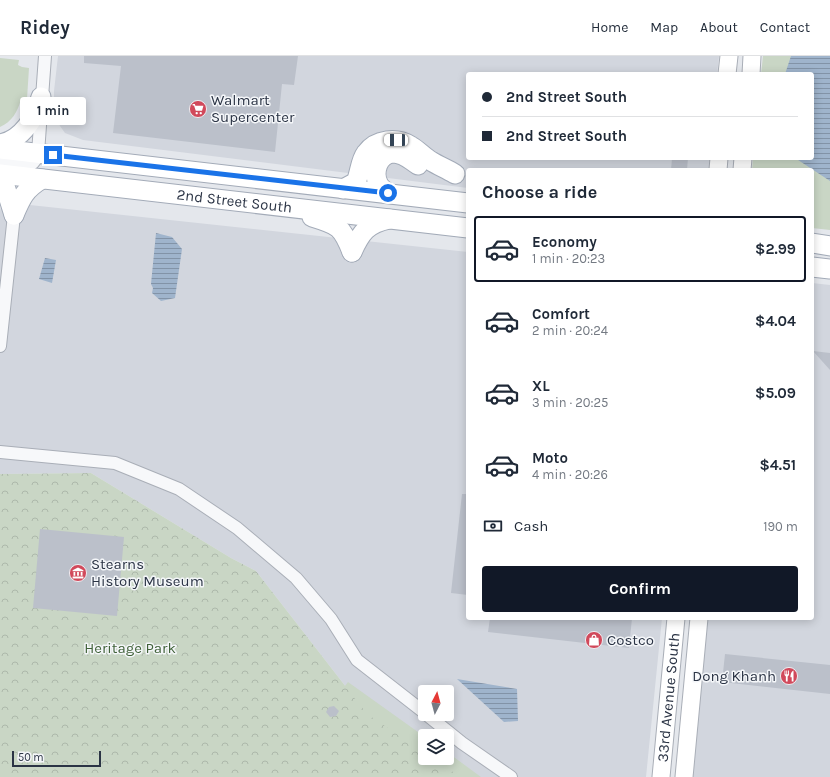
<!DOCTYPE html>
<html lang="en">
<head>
<meta charset="utf-8">
<style>
  body { margin:0; font-family:Karla,sans-serif; background:#f6f6f7; color:#1f2937; height:100vh; display:flex; flex-direction:column; font-size:15px; white-space:nowrap }
  * { box-sizing:border-box; margin:0 }
  p { font-size:13px; color:#747a83 }
  .icon { flex:none; width:22px; height:22px; fill:none; stroke:currentColor; stroke-width:2; stroke-linecap:round; stroke-linejoin:round }
  .map { position:relative; flex:1; overflow:hidden }
  .side { position:absolute; left:466px; top:112px; width:348px; height:452px; display:flex; flex-direction:column; background:#fff; border-radius:4px; box-shadow:0 2px 10px #0003 }
  .side>* { flex:none }
  .guide { position:absolute; left:466px; top:16px; width:348px; height:88px; border-radius:4px; box-shadow:0 2px 10px #0003; display:grid; align-content:center; height:88px; padding:0 16px; background:#fff }
  .needle { width:26px; rotate:6deg }
  .controls { position:absolute; left:418px; top:629px; display:grid; gap:8px }
  .controls a { display:grid; place-items:center; width:36px; height:36px; border-radius:4px; background:#fff; box-shadow:0 2px 10px #0003; font-size:20px }
  .scale { position:absolute; left:12px; bottom:10px; width:89px; box-sizing:border-box; padding-left:4px; border:2px solid #2b3445; border-top:0; font-size:11px; line-height:14px; white-space:nowrap; color:#2b3445; -webkit-text-stroke:3px #f4f6f9; paint-order:stroke }
  .end { position:absolute; width:18px; height:18px; margin:-9px; border:5px solid #1a73e8; background:#fff; box-shadow:0 0 0 2px #fff }
  .from { border-radius:50% }
  .bubble { position:absolute; height:28px; border-radius:4px; background:#fff; box-shadow:0 2px 10px #0003; font-size:13px; font-weight:700; line-height:28px; text-align:center }
  .car { position:absolute; width:12px; height:24px; margin:-12px -6px; border-radius:5px; box-shadow:0 0 3px 1px #0007; background:linear-gradient(#fff 24%,#345 0 40%,#fff 0 76%,#345 0 86%,#fff 0) }
  .guide b { display:flex; align-items:center; gap:14px; height:38px; font-size:15px }
  .guide b+b { border-top:1px solid #e0e1e3 }
  .guide i { width:10px; height:10px; background:#1f2937 }
  ul { padding:0; list-style:none }
  li { display:flex; align-items:center; gap:12px; height:66px; margin:0 8px 6px; padding:0 8px; border:2px solid transparent; border-radius:4px }
  li div { flex:1 }
  li b { display:block; font-size:15px }
  li em { font-style:normal; font-weight:700 }
  li.active { border-color:#111827 }
  li>.icon { width:36px; height:36px; stroke-width:1.5 }
  h2 { padding:0 16px; font-size:18px; line-height:48px }
  .pay { display:flex; align-items:center; gap:10px; height:44px; padding:0 16px; font-size:15px }
  .pay p { margin-inline-start:auto }
  .cta { display:flex; gap:8px; margin-top:auto; padding:8px 16px }
  .cta a { flex:1; height:46px; border-radius:4px; background:#111827; color:#fff; font-size:16px; font-weight:700; line-height:46px; text-align:center }
  header { display:flex; align-items:center; gap:24px; box-sizing:border-box; height:56px; padding:0 20px; background:#fff; border-bottom:1px solid #e0e1e3 }
  header strong { font-size:19px }
  nav { display:flex; gap:22px; margin-inline-start:auto; font-size:14px }
  .map>svg:first-child { display:block }
  .built { fill:#d2d6de; fill-rule:evenodd }
  .green { fill:#c9d6c5 }
  .forest { fill:url(#forest-crowns) }
  .water { fill:url(#water-rules) }
  .building { fill:#bbc0ca }
  .lines { fill:none; stroke-linecap:round; stroke-linejoin:round }
  .minor-casing { stroke:#a9aeb7; stroke-width:14 }
  .secondary-casing { stroke:#a9aeb7; stroke-width:19 }
  .primary-casing { stroke:#a3abb8; stroke-width:21 }
  .minor { stroke:#f7f8fa; stroke-width:12 }
  .secondary { stroke:#fff; stroke-width:17 }
  .primary { stroke:#fff; stroke-width:19 }
  .route { stroke:#1a73e8; stroke-width:5 }
  .labels { text-anchor:middle; stroke-width:3; stroke-linejoin:round; paint-order:stroke }
  .poi-label { font-size:15px; fill:#2b3445; stroke:#f4f6f9; text-anchor:start }
  .street-label { font-size:15px; fill:#2b3445; stroke:#f4f6f9 }
  .park-label { font-size:15px; fill:#3f6138; stroke:#f4f6f9 }
</style>
</head>
<body>
<header>
<strong>Ridey</strong>
<nav><a>Home</a><a>Map</a><a>About</a><a>Contact</a></nav>
</header>
<div class="map">
<svg width="830" height="721" viewBox="0 0 830 721">
  <defs>
    <pattern id="forest-crowns" width="20" height="18" patternUnits="userSpaceOnUse"><rect width="20" height="18" fill="#c9d6c5"/><path d="M2 6a3 3 0 1 1 6 0M12 15a3 3 0 1 1 6 0" fill="none" stroke="#adb8ab"/></pattern>
    <pattern id="water-rules" width="6" height="5" patternUnits="userSpaceOnUse"><rect width="6" height="5" fill="#9fb4cc"/><path d="M0 2.5h6" fill="none" stroke="#8293a7"/></pattern>
  </defs>
  <rect width="100%" height="100%" fill="#e4e7ec"/>
  <!-- built -->
  <path class="built" d="M58,0H719L717,18H468V102H710L709,114H468V132L83,84L65,77L60,70L54,56V35Z
    M2,146L468,196V562H662L646,721H460L447,702V680H425V697L367,658L256,515L231,502L91,417L0,418V155ZM425,636H447V658H425Z
    M812,227L830,229V721H692L707,562H812Z"/>
  <!-- green -->
  <path class="green" d="M763,0H830V174L812,172V114H752L753,102H812V18H761Z
    M0,2L19,4L18,9L22,11L29,12L27,43H21C18,55 12,66 0,71Z
    M348,626L425,681V702H447V696L481,721H355L307,679Z"/>
  <!-- forest -->
  <path class="forest" d="M91,417L231,502L256,515L367,658L425,697V702H433L460,721H0V418Z"/>
  <!-- water -->
  <path class="water" d="M791,0H830V125L795,102H812V18H785Z
    M156,177L172,181L182,193L175,242L161,245L152,237L153,232L151,228Z
    M45,202L56,204L52,227L39,223Z
    M457,623L517,633L518,665L504,666Z"/>
  <!-- building -->
  <path class="building" d="M84,0H298L294,29L282,28L275,96L113,77L121,10L84,7Z
    M672,102H688L687,114H671Z
    M813,295L830,297V314Z
    M462,438H468V539L451,537Z
    M40,473L124,481L117,560L33,552Z
    M490,562H632L629,592L488,576Z
    M725,598L830,609V638L722,626Z
    M334,650L339,655L336,660L330,661L326,656L329,651Z"/>
  <g class="lines">
    <!-- minor casing -->
    <g class="minor-casing">
      <path id="minor" d="M0,107L30,109C35,106 36,103 38,97L45,0
        M0,290L14,159
        M0,396L115,407L179,433L237,472L296,522L331,563L357,604L425,657
        M426,658L462,687L511,721"/>
    </g>
    <!-- secondary casing -->
    <g class="secondary-casing">
      <g id="secondary">
        <path d="M727,18L729,0"/>
        <path d="M751,18L752,0"/>
        <path d="M718,114L719,102"/>
        <path d="M742,114L743,102"/>
        <path id="s1" d="M661,721L676,562"/>
        <path d="M684,721L699,562"/>
      </g>
    </g>
    <!-- primary casing -->
    <g class="primary-casing">
      <g id="primary">
        <path d="M0,88C22,84 36,61 41,41"/>
        <path d="M0,93L468,147"/>
        <path id="s2" d="M0,118L468,172"/>
        <path d="M0,124L5,130L14,159"/>
        <path d="M343,133L356,126C360,117 360,105 366,97C376,83 397,81 411,90C418,94 424,101 431,105C439,110 447,113 455,118"/>
        <path d="M388,137C385,135 381,132 379,129C372,117 378,98 393,97C404,97 410,104 418,109"/>
        <path d="M14,159C21,142 25,133 42,123"/>
        <path d="M312,161C338,169 342,170 352,196"/>
        <path d="M812,187L830,190"/>
        <path d="M352,196C361,176 367,168 389,163"/>
        <path d="M812,211L830,213"/>
      </g>
    </g>
    <!-- minor -->
    <use href="#minor" class="minor"/>
    <!-- secondary -->
    <use href="#secondary" class="secondary"/>
    <!-- primary -->
    <use href="#primary" class="primary"/>
  </g>
  <g class="lines">
    <!-- route -->
    <path class="route" d="M53,99L388,137"/>
  </g>
  <!-- icons -->
  <defs>
    <g id="supermarket-disc" transform="scale(0.9)"><circle r="9.5" fill="#d1495b" stroke="#f4f6f9"/><path d="M-6-5.5h2.5l.6 2H6L4.5 2H-2.5L-4.4-4H-6ZM-1.5 3.2a1.3 1.3 0 1 0 .1 0ZM3 3.2a1.3 1.3 0 1 0 .1 0Z" fill="#fff"/></g>
    <g id="museum-disc" transform="scale(0.9)"><circle r="9.5" fill="#d1495b" stroke="#f4f6f9"/><path d="M0-6L6-3V-2H-6V-3ZM-5-1h2V3h-2ZM-1-1h2V3h-2ZM3-1h2V3H3ZM-6 4H6V6H-6Z" fill="#fff"/></g>
    <g id="shop-disc" transform="scale(0.9)"><circle r="9.5" fill="#d1495b" stroke="#f4f6f9"/><path d="M-5-2.5h2.3a2.7 3.5 0 0 1 5.4 0H5L5.5 6h-11ZM-1.5-2.5h3a1.5 2.3 0 0 0-3 0Z" fill="#fff"/></g>
    <g id="restaurant-disc" transform="scale(0.9)"><circle r="9.5" fill="#d1495b" stroke="#f4f6f9"/><path d="M-5-6h1v4h1v-4h1v4h1v-4h1v5L-1.5 .5V6h-2V.5L-5-1ZM5-6V6H3V1.5H1.5Q1.5-4 5-6Z" fill="#fff"/></g>
  </defs>
  <g fill-rule="evenodd">
    <use href="#supermarket-disc" x="198" y="53"/>
    <use href="#museum-disc" x="78" y="517"/>
    <use href="#shop-disc" x="594" y="584"/>
    <use href="#restaurant-disc" x="789" y="620"/>
  </g>
  <g class="labels">
    <!-- poi labels -->
    <g class="poi-label">
      <text x="211" y="49">Walmart<tspan x="211" dy="17">Supercenter</tspan></text>
      <text x="91" y="513">Stearns<tspan x="91" dy="17">History Museum</tspan></text>
      <text x="607" y="589">Costco</text>
      <text x="776" y="625" text-anchor="end">Dong Khanh</text>
    </g>
    <!-- street labels -->
    <g class="street-label">
      <text dy="5" stroke="none"><textPath href="#s2" startOffset="236">2nd Street South</textPath></text>
      <text dy="5" stroke="none"><textPath href="#s1" startOffset="80">33rd Avenue South</textPath></text>
    </g>
    <!-- park labels -->
    <g class="park-label">
      <text x="130" y="597">Heritage Park</text>
    </g>
  </g>
</svg>
<div class="controls">
<a><svg class="needle" viewBox="-14 -14 28 28"><path d="M0-13l5 13h-10z" fill="#e53935"/><path d="M0 13l5-13h-10z" fill="#747a83"/></svg></a>
<a><svg class="icon" aria-label="layers" viewBox="0 0 24 24"><path d="M12 4l9 5-9 5-9-5zM3 14l9 5 9-5"/></svg></a>
</div>
<div class="scale">50 m</div>
<i class="end from" style="left:388px;top:137px"></i>
<i class="end" style="left:53px;top:99px"></i>
<div class="bubble" style="left:20px;top:41px;width:66px">1 min</div>
<i class="car" style="left:396px;top:84px;rotate:271deg"></i>
<div class="guide">
<b><i class="from"></i>2nd Street South</b>
<b><i></i>2nd Street South</b>
</div>
<section class="side">
<h2>Choose a ride</h2>
<ul>
<li class="active"><svg class="icon" aria-label="car" viewBox="0 0 24 24"><path d="M5 17H2v-5l4-1 3-4h7l3 4 3 1v5h-3M9 17h6M6 11h13"/><circle cx="7" cy="17" r="2"/><circle cx="17" cy="17" r="2"/></svg><div><b>Economy</b><p>1 min · 20:23</p></div><em>$2.99</em></li>
<li><svg class="icon" aria-label="car" viewBox="0 0 24 24"><path d="M5 17H2v-5l4-1 3-4h7l3 4 3 1v5h-3M9 17h6M6 11h13"/><circle cx="7" cy="17" r="2"/><circle cx="17" cy="17" r="2"/></svg><div><b>Comfort</b><p>2 min · 20:24</p></div><em>$4.04</em></li>
<li><svg class="icon" aria-label="car" viewBox="0 0 24 24"><path d="M5 17H2v-5l4-1 3-4h7l3 4 3 1v5h-3M9 17h6M6 11h13"/><circle cx="7" cy="17" r="2"/><circle cx="17" cy="17" r="2"/></svg><div><b>XL</b><p>3 min · 20:25</p></div><em>$5.09</em></li>
<li><svg class="icon" aria-label="car" viewBox="0 0 24 24"><path d="M5 17H2v-5l4-1 3-4h7l3 4 3 1v5h-3M9 17h6M6 11h13"/><circle cx="7" cy="17" r="2"/><circle cx="17" cy="17" r="2"/></svg><div><b>Moto</b><p>4 min · 20:26</p></div><em>$4.51</em></li>
</ul>
<div class="pay"><svg class="icon" aria-label="cash" viewBox="0 0 24 24"><path d="M3 7h18v10H3z"/><circle cx="12" cy="12" r="2"/></svg>Cash<p>190 m</p></div>
<div class="cta"><a>Confirm</a></div>
</section>
</div>
</body>
</html>
